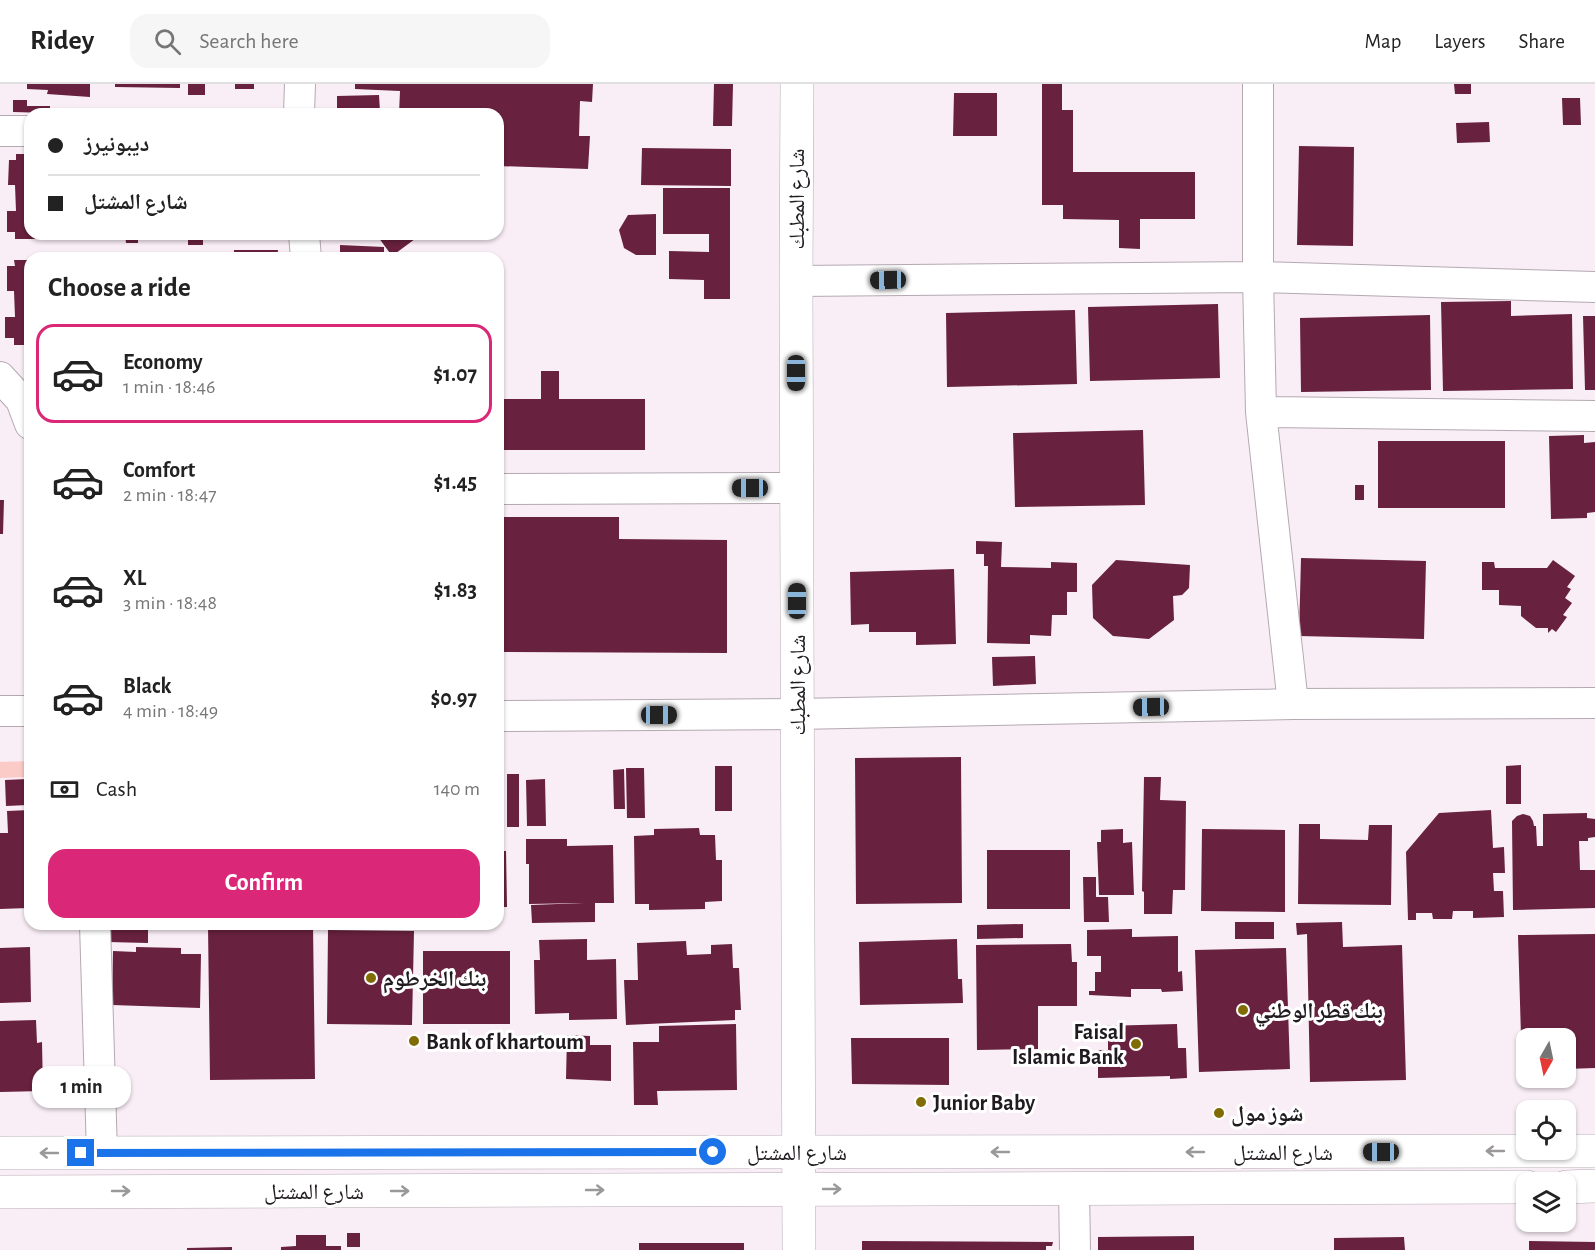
<!DOCTYPE html>
<html lang="en">
<head>
<meta charset="utf-8">
<style>
  body { margin:0; font-family:"Alegreya Sans","Noto Naskh Arabic",sans-serif; background:#f6f6f6; color:#222; height:100vh; display:flex; flex-direction:column; font-size:22px; white-space:nowrap }
  * { box-sizing:border-box; margin:0 }
  p { font-size:20px; color:#767676 }
  .icon { flex:none; width:33px; height:33px; fill:none; stroke:currentColor; stroke-width:2; stroke-linecap:round; stroke-linejoin:round }
  .map { position:relative; flex:1; overflow:hidden }
  .side { position:absolute; left:24px; top:168px; width:480px; height:678px; display:flex; flex-direction:column; background:#fff; border-radius:18px; box-shadow:0 2px 4px #0004 }
  .side>* { flex:none }
  .top-card { position:absolute; left:24px; top:24px; width:480px; height:132px; border-radius:18px; box-shadow:0 2px 4px #0004; display:grid; align-content:center; height:132px; padding:0 24px; background:#fff }
  .needle { width:39px; rotate:189deg }
  .tools { position:absolute; left:1516px; top:944px; display:grid; gap:12px }
  .tools a { display:grid; place-items:center; width:60px; height:60px; border-radius:12px; background:#fff; box-shadow:0 2px 4px #0004; font-size:30px }
  .end { position:absolute; width:27px; height:27px; margin:-14px; border:8px solid #1a73e8; background:#fff; box-shadow:0 0 0 3px #fff }
  .from { border-radius:50% }
  .bubble { position:absolute; height:42px; border-radius:18px; background:#fff; box-shadow:0 2px 4px #0004; font-size:20px; font-weight:600; line-height:42px; text-align:center }
  .car { position:absolute; width:18px; height:36px; margin:-18px -9px; border-radius:8px; box-shadow:0 0 4px 2px #0007; background:linear-gradient(#222 24%,#8ab4d8 0 40%,#222 0 76%,#8ab4d8 0 86%,#222 0) }
  .top-card b { display:flex; align-items:center; gap:21px; height:57px; font-size:22px }
  .top-card b+b { border-top:2px solid #e0e0e0 }
  .top-card i { width:15px; height:15px; background:#222 }
  ul { padding:0; list-style:none }
  li { display:flex; align-items:center; gap:18px; height:99px; margin:0 12px 9px; padding:0 12px; border:3px solid transparent; border-radius:18px }
  li div { flex:1 }
  li b { display:block; font-size:22px }
  li em { font-style:normal; font-weight:600 }
  li.active { border-color:#db2777 }
  li>.icon { width:54px; height:54px; stroke-width:1.5 }
  h2 { padding:0 24px; font-size:27px; line-height:72px }
  .pay { display:flex; align-items:center; gap:15px; height:66px; padding:0 24px; font-size:22px }
  .pay p { margin-inline-start:auto }
  .cta { display:flex; gap:12px; margin-top:auto; padding:12px 24px }
  .cta a { flex:1; height:69px; border-radius:18px; background:#db2777; color:#fff; font-size:24px; font-weight:600; line-height:69px; text-align:center }
  header { display:flex; align-items:center; gap:36px; box-sizing:border-box; height:84px; padding:0 30px; background:#fff; border-bottom:2px solid #e0e0e0 }
  header strong { font-size:28px }
  nav { display:flex; gap:33px; margin-inline-start:auto; font-size:21px }
  .search { width:420px; height:54px; background:#f6f6f6; display:flex; align-items:center; gap:15px; box-sizing:border-box; padding:0 21px; border-radius:18px; color:#767676; font-size:22px }
  .map>svg:first-child { display:block }
  .green { fill:#fbcbc7 }
  .building { fill:#68213e }
  .lines { fill:none; stroke-linecap:round; stroke-linejoin:round }
  .minor-casing { stroke:#b4a9b2; stroke-width:32 }
  .tertiary-casing { stroke:#b4a9b2; stroke-width:34 }
  .secondary-casing { stroke:#b4a9b2; stroke-width:34 }
  .minor { stroke:#fff; stroke-width:30 }
  .tertiary { stroke:#fff; stroke-width:33 }
  .secondary { stroke:#fff; stroke-width:33 }
  .oneway { stroke:#9b989a }
  .route { stroke:#1a73e8; stroke-width:8 }
  .poi-dot { fill:#816b05; stroke:#fff; stroke-width:2 }
  .labels { text-anchor:middle; stroke-width:6; stroke-linejoin:round; paint-order:stroke }
  .street-label { font-size:22px; fill:#201b1f; stroke:#fff }
  .poi-label { font-size:22px; font-weight:bold; fill:#201b1f; stroke:#fff; text-anchor:start }
</style>
</head>
<body>
<header>
<strong>Ridey</strong>
<div class="search"><svg class="icon" aria-label="search" viewBox="0 0 24 24"><circle cx="10" cy="10" r="6"/><path d="M15 15l6 6"/></svg>Search here</div>
<nav><a>Map</a><a>Layers</a><a>Share</a></nav>
</header>
<div class="map">
<svg width="1595" height="1166" viewBox="0 0 1595 1166">
  <rect width="100%" height="100%" fill="#f9edf6"/>
  <!-- green -->
  <path class="green" d="M30,677L29,693L0,694V678Z"/>
  <!-- building -->
  <path class="building" d="M27,0H90V13L47,10L48,6L27,5Z
    M115,0H180V4L115,3Z
    M188,0H205V11H188Z
    M235,0H254V5H235Z
    M355,0H593L592,18L580,17L579,52H590L588,85L498,82V30H399L400,7L355,5Z
    M714,0H733L732,42H713Z
    M1042,0H1062V26H1073V88H1195V135H1140V165L1119,164V136L1063,135V121H1042Z
    M1454,0H1471V10H1455Z
    M954,9H997V52H953Z
    M379,11L380,28H390V30H337V12Z
    M1562,14H1580L1581,41H1563Z
    M13,16H27V22H50V29L13,28Z
    M1489,38L1490,58L1457,59L1456,39Z
    M1299,62L1354,63L1353,162L1297,161Z
    M642,64L731,65V102L641,101Z
    M16,70H30V150H82V155H15V148H7V127H16L15,101H8L9,76H16Z
    M663,104H730V215H704V196L669,195V167L709,168V150H663Z
    M656,130V171H636L624,164L619,146L628,131Z
    M125,150H138V159H126Z
    M188,150H203V161H188Z
    M376,150H417L419,152L392,172Z
    M340,161L384,163V174H340Z
    M234,166H278L277,174H234Z
    M180,168V174H128V171Z
    M14,176H30V261H14V254H5V233H15L14,207H7V182H15Z
    M1511,217V232L1572,230L1573,305L1443,307L1441,218Z
    M1218,220L1220,294L1090,297L1088,223Z
    M1075,226L1077,300L947,303L946,229Z
    M1430,231L1431,306L1301,308L1300,234Z
    M1583,232H1595V306H1585Z
    M541,287H559V315H645V366H498V315H541Z
    M1143,346L1145,421L1015,423L1013,349Z
    M1584,351V359L1595,358V428L1587,429V434L1551,435L1549,352Z
    M1378,357H1505V424H1378Z
    M1355,401H1364V416H1355Z
    M0,416H4L3,450H0Z
    M498,433H619V455L727,456V569L498,568Z
    M976,457L1002,458L1001,483L1051,484V478L1077,479V508H1067V531H1052L1051,552L1030,551V560L987,559L988,482H984V470H976Z
    M1301,474L1426,477L1424,555L1299,552Z
    M1116,476L1190,481L1189,504L1182,511L1173,512L1174,536L1149,555L1113,552L1093,534L1092,501Z
    M1553,476L1575,492L1567,503L1571,505L1565,514L1572,519L1563,531L1567,533L1556,548L1552,545L1548,549V544H1536L1521,532V522L1499,521V506H1482V478H1494L1495,484H1547Z
    M954,485L956,560L916,561V548H869V540L851,541L850,488Z
    M1035,572L1036,600L993,602L992,573Z
    M961,673L962,819L856,820L855,674Z
    M1521,681V720H1506V682Z
    M715,682H732V727H715Z
    M626,684H644L645,734H627Z
    M624,685L625,725H614L613,686Z
    M507,690H519V743H507Z
    M1144,693H1161L1160,716L1186,717L1185,806H1173L1172,830H1144V808L1142,807Z
    M27,695L28,721L6,722L5,696Z
    M545,695L546,742H527L526,696Z
    M30,726V806H27L28,824L0,825V749H8L7,727Z
    M1491,726L1493,764L1504,763L1505,789H1493L1494,807H1503L1504,833L1473,834V827H1453L1452,835H1433L1432,829H1416V836H1408L1406,768L1439,729Z
    M1587,729V734L1595,735V753L1588,754V757H1579L1580,786H1595V824L1513,826L1512,737L1517,732L1523,730L1530,732L1533,737L1534,742H1536L1537,762H1543V730Z
    M1299,740H1320V755L1368,756L1369,741H1392L1391,821L1298,820Z
    M699,744L700,751H715L716,776H722V817L705,818V825L649,826V820H635L634,752L654,751V745Z
    M1123,745V759L1132,758L1134,811H1099L1097,758H1101V746Z
    M1202,745L1285,746V828L1201,827Z
    M526,755H567V762L613,761L614,819H595V838L532,839L531,821L584,819L529,820V780H526Z
    M987,766H1070V825H987Z
    M498,767H506L507,823H498Z
    M1083,793H1096V813H1108L1109,838H1084Z
    M1235,838H1274V855H1235Z
    M1342,838L1343,863L1402,861L1406,996L1310,998L1307,850L1297,851L1296,839Z
    M108,840H148V859L108,858Z
    M1023,840V854L977,855V841Z
    M313,841L315,995L210,996L208,842Z
    M1132,845V853L1178,852V888L1182,887L1183,907L1162,908L1161,905H1131V913L1089,911V907H1095V888H1101V872H1087V846Z
    M328,846L414,847L412,941L327,940Z
    M1595,850V984L1566,985V954H1527V986H1522L1518,851Z
    M587,855V876L616,875L617,935L569,936V929L535,930L534,876H540L539,856Z
    M957,855L958,895H962L963,919L860,921L859,858Z
    M686,857L687,871L711,870V861L732,860L733,884H739L741,926H735V936L626,941L624,896H638L637,859Z
    M1071,860L1072,878H1077V922H1038V965L977,966L976,861Z
    M30,863L31,918L0,919V864Z
    M136,863L181,864V870H201L200,924L112,921L113,867L136,868Z
    M1286,864L1290,985L1199,988L1195,866Z
    M423,867H510V940H423Z
    M36,936L37,959L42,958L43,1007L0,1008V937Z
    M736,940L737,1006L657,1007L658,1021H634L633,958H659V942Z
    M1177,940L1178,964H1186L1187,994L1170,995V992L1098,994V966H1108V953H1103V942Z
    M567,951L590,952V961H611V997L566,995Z
    M851,954H949V1001L852,1000Z
    M347,1149H360V1163H347Z
    M296,1151H326V1162H341V1166H281V1163L296,1162Z
    M1194,1152V1166H1098V1153Z
    M1404,1153L1405,1166H1334V1154Z
    M862,1157L1053,1158L1052,1162H1046V1166H862Z
    M1529,1157L1595,1158V1166H1529Z
    M639,1159H744V1166H639Z
    M232,1163V1166H187V1164Z"/>
  <g class="lines">
    <!-- minor casing -->
    <g class="minor-casing">
      <path id="minor" d="M1258,0V193L1261,328L1293,620
        M299,30L300,0
        M0,47H30
        M304,150L306,174
        M796,197L1258,193L1595,203
        M0,293L21,316L30,340
        M1261,328L1595,332
        M498,405L796,404
        M0,627H30
        M498,632L797,630L1293,620L1595,619
        M95,840L102,1069
        M1074,1104L1075,1166"/>
    </g>
    <!-- tertiary casing -->
    <g class="tertiary-casing">
      <path id="tertiary" d="M797,0L796,197L799,1166"/>
    </g>
    <!-- secondary casing -->
    <g class="secondary-casing">
      <path id="secondary" d="M0,1069L1595,1067
        M1566,1103L1595,1102
        M0,1108L1527,1103"/>
    </g>
    <!-- minor -->
    <use href="#minor" class="minor"/>
    <!-- tertiary -->
    <use href="#tertiary" class="tertiary"/>
    <!-- secondary -->
    <use href="#secondary" class="secondary"/>
  </g>
  <!-- one-way arrows -->
  <defs><path id="oneway-shaft" d="M-6 0H5M1.5-3L5.5 0L1.5 3" fill="none" stroke-width="1.6" stroke-linecap="round" stroke-linejoin="round" transform="scale(1.5)"/></defs>
  <g class="oneway">
    <use href="#oneway-shaft" transform="translate(1495 1067) rotate(180)"/>
    <use href="#oneway-shaft" transform="translate(1000 1068) rotate(180)"/>
    <use href="#oneway-shaft" transform="translate(1195 1068) rotate(180)"/>
    <use href="#oneway-shaft" transform="translate(49 1069) rotate(-180)"/>
    <use href="#oneway-shaft" transform="translate(832 1105)"/>
    <use href="#oneway-shaft" transform="translate(595 1106)"/>
    <use href="#oneway-shaft" transform="translate(121 1107)"/>
    <use href="#oneway-shaft" transform="translate(400 1107)"/>
  </g>
  <g class="lines">
    <!-- route -->
    <path class="route" d="M81,1069L713,1068"/>
  </g>
  <!-- markers -->
  <g class="poi-dot">
    <circle cx="371" cy="894" r="6"/>
    <circle cx="1243" cy="926" r="6"/>
    <circle cx="414" cy="957" r="6"/>
    <circle cx="1136" cy="960" r="6"/>
    <circle cx="921" cy="1018" r="6"/>
    <circle cx="1219" cy="1029" r="6"/>
  </g>
  <g class="labels">
    <!-- street labels -->
    <g class="street-label">
      <text transform="translate(796 115) rotate(-90)" y="8">شارع المطبك</text>
      <text transform="translate(797 601) rotate(-90)" y="8">شارع المطبك</text>
      <text x="797" y="1076">شارع المشتل</text>
      <text x="1283" y="1076">شارع المشتل</text>
      <text x="314" y="1115">شارع المشتل</text>
    </g>
    <!-- poi labels -->
    <g class="poi-label">
      <text x="383" y="902">بنك الخرطوم</text>
      <text x="1255" y="934">بنك قطر الوطني</text>
      <text x="1124" y="955" text-anchor="end">Faisal<tspan x="1124" dy="25">Islamic Bank</tspan></text>
      <text x="426" y="965">Bank of khartoum</text>
      <text x="933" y="1026">Junior Baby</text>
      <text x="1231" y="1037">شوز مول</text>
    </g>
  </g>
</svg>
<div class="tools">
<a><svg class="needle" viewBox="-14 -14 28 28"><path d="M0-13l5 13h-10z" fill="#e53935"/><path d="M0 13l5-13h-10z" fill="#767676"/></svg></a>
<a><svg class="icon" aria-label="locate" viewBox="0 0 24 24"><circle cx="12" cy="12" r="6"/><path d="M12 2v4M12 18v4M2 12h4M18 12h4"/></svg></a>
<a><svg class="icon" aria-label="layers" viewBox="0 0 24 24"><path d="M12 4l9 5-9 5-9-5zM3 14l9 5 9-5"/></svg></a>
</div>
<i class="end from" style="left:713px;top:1068px"></i>
<i class="end" style="left:81px;top:1069px"></i>
<div class="bubble" style="left:32px;top:982px;width:99px">1 min</div>
<i class="car" style="left:888px;top:196px;rotate:269deg"></i>
<i class="car" style="left:796px;top:289px;rotate:180deg"></i>
<i class="car" style="left:750px;top:404px;rotate:270deg"></i>
<i class="car" style="left:797px;top:517px;rotate:0deg"></i>
<i class="car" style="left:1151px;top:623px;rotate:269deg"></i>
<i class="car" style="left:659px;top:631px;rotate:90deg"></i>
<i class="car" style="left:1381px;top:1068px;rotate:270deg"></i>
<div class="top-card">
<b><i class="from"></i>ديبونيرز</b>
<b><i></i>شارع المشتل</b>
</div>
<section class="side">
<h2>Choose a ride</h2>
<ul>
<li class="active"><svg class="icon" aria-label="car" viewBox="0 0 24 24"><path d="M5 17H2v-5l4-1 3-4h7l3 4 3 1v5h-3M9 17h6M6 11h13"/><circle cx="7" cy="17" r="2"/><circle cx="17" cy="17" r="2"/></svg><div><b>Economy</b><p>1 min · 18:46</p></div><em>$1.07</em></li>
<li><svg class="icon" aria-label="car" viewBox="0 0 24 24"><path d="M5 17H2v-5l4-1 3-4h7l3 4 3 1v5h-3M9 17h6M6 11h13"/><circle cx="7" cy="17" r="2"/><circle cx="17" cy="17" r="2"/></svg><div><b>Comfort</b><p>2 min · 18:47</p></div><em>$1.45</em></li>
<li><svg class="icon" aria-label="car" viewBox="0 0 24 24"><path d="M5 17H2v-5l4-1 3-4h7l3 4 3 1v5h-3M9 17h6M6 11h13"/><circle cx="7" cy="17" r="2"/><circle cx="17" cy="17" r="2"/></svg><div><b>XL</b><p>3 min · 18:48</p></div><em>$1.83</em></li>
<li><svg class="icon" aria-label="car" viewBox="0 0 24 24"><path d="M5 17H2v-5l4-1 3-4h7l3 4 3 1v5h-3M9 17h6M6 11h13"/><circle cx="7" cy="17" r="2"/><circle cx="17" cy="17" r="2"/></svg><div><b>Black</b><p>4 min · 18:49</p></div><em>$0.97</em></li>
</ul>
<div class="pay"><svg class="icon" aria-label="cash" viewBox="0 0 24 24"><path d="M3 7h18v10H3z"/><circle cx="12" cy="12" r="2"/></svg>Cash<p>140 m</p></div>
<div class="cta"><a>Confirm</a></div>
</section>
</div>
</body>
</html>
